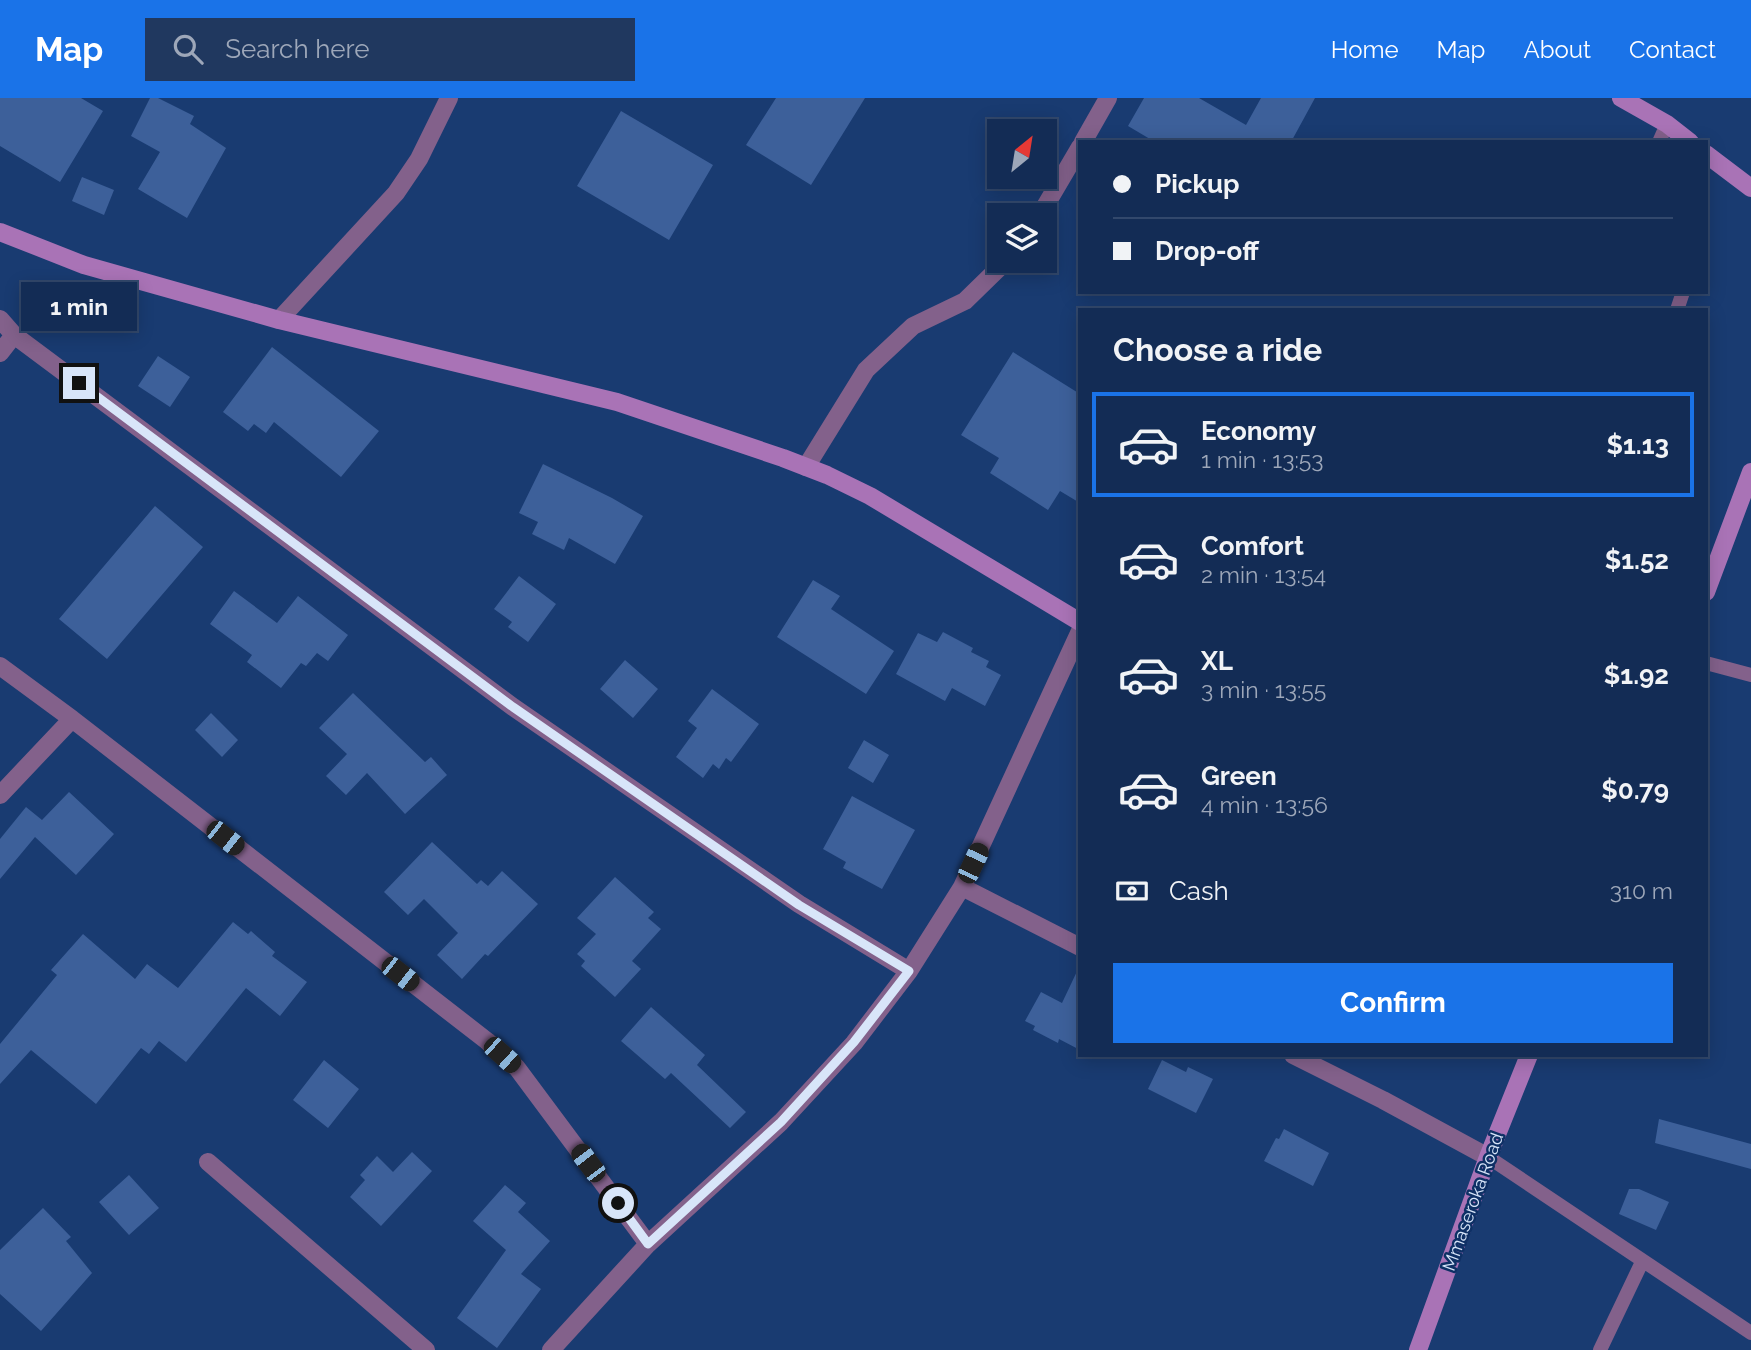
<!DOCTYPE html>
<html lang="en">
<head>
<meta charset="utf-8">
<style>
  body { margin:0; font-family:Raleway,sans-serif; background:#20385f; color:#f1f3f6; height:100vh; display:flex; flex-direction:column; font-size:26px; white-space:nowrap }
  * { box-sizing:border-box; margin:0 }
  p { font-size:23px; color:#9da7b9 }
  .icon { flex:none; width:38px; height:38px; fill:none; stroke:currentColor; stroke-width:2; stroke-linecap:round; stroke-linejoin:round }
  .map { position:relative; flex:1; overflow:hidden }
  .details { position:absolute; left:1078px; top:210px; width:630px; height:749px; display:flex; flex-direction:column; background:#132c55; border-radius:0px; box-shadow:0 4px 18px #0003,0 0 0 2px #32486c }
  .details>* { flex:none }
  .guide { position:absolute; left:1078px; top:42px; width:630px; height:154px; border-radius:0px; box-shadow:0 4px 18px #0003,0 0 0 2px #32486c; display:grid; align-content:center; height:154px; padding:0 35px; background:#132c55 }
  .needle { width:46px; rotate:30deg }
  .fabs { position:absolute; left:987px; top:21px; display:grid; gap:14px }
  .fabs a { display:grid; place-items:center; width:70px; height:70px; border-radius:0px; background:#132c55; box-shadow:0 4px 18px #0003,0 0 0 2px #32486c; font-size:35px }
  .end { position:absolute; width:32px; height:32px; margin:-16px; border:9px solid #d8e5f9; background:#111; box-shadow:0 0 0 4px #111 }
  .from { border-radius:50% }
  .bubble { position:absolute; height:49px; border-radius:0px; background:#132c55; box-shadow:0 4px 18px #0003,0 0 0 2px #32486c; font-size:23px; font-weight:700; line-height:49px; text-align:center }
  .car { position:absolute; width:21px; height:42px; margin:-21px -10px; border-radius:9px; box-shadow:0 0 5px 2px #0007; background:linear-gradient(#222 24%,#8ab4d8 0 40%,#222 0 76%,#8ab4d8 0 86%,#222 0) }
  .guide b { display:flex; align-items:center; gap:24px; height:66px; font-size:26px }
  .guide b+b { border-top:2px solid #32486c }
  .guide i { width:18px; height:18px; background:#f1f3f6 }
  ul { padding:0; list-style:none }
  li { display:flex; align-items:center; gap:21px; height:105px; margin:0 14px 10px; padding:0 21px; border:4px solid transparent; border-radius:0px }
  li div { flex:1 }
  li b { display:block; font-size:26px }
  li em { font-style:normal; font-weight:700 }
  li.current { border-color:#1a73e8 }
  li>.icon { width:63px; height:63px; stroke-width:1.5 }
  h2 { padding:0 35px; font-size:32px; line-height:84px }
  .pay { display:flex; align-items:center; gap:18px; height:77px; padding:0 35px; font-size:26px }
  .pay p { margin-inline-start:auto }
  .primary-button { display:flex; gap:14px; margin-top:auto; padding:14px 35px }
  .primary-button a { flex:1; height:80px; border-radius:0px; background:#1a73e8; color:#fff; font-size:28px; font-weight:700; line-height:80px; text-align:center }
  header { display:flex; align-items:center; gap:42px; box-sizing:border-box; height:98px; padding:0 35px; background:#1a73e8; color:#fff }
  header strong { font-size:33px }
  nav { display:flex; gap:38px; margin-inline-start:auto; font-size:24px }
  .search { width:490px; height:63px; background:#20385f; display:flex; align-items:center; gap:18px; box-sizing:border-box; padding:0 24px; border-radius:0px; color:#9da7b9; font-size:26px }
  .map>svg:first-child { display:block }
  .building { fill:#3d609a }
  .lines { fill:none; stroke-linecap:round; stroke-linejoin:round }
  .lane { stroke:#83618b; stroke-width:14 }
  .street { stroke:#83618b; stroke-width:18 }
  .secondary { stroke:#a973b6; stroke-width:18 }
  .route { stroke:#d8e5f9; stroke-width:9 }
  .labels { text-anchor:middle; stroke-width:5; stroke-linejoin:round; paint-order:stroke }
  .street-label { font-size:18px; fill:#d8e5f9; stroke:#0e3065 }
</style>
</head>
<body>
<header>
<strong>Map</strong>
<div class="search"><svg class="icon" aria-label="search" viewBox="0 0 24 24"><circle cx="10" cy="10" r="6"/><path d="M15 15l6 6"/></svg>Search here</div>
<nav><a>Home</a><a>Map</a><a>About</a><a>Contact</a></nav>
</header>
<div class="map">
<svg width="1751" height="1252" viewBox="0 0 1751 1252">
  <rect width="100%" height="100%" fill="#193b71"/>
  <!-- building -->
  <path class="building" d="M0,0H81L103,13L60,84L0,48Z
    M150,0H158L194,18L190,26L226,50L187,120L138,91L160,54L131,38Z
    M776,0H865L811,87L746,47Z
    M1144,0H1199L1246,27L1261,0H1315L1291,44H1155L1128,28Z
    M621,13L713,67L669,142L577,88Z
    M82,79L114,92L104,117L72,103Z
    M272,249L379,333L341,379L274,324L266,335L254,326L248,333L223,314Z
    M1013,254L1080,296V405L1060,393L1048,412L990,375L999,360L961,337Z
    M158,258L190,279L170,309L138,288Z
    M543,366L612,400L643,418L615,466L569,440L564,452L532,436L538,424L519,415Z
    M155,408L203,449L107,561L59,521Z
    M519,478L556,506L528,544L508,529L512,524L494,511Z
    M813,482L840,498L831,511L894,553L866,596L777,539Z
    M234,493L277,525L298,498L348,537L328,563L317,555L306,568L301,565L281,590L247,564L252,557L210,526Z
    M943,534L973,550L971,554L989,563L986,569L1001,577L985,608L952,590L945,603L896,576L918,535L937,544Z
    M625,562L658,591L633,620L600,591Z
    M712,591L759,626L731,664L726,660L719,671L713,666L703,680L676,659L697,630L688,623Z
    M353,595L425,664L431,659L447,677L405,716L367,675L346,697L326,678L347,656L319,630Z
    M211,615L238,642L222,659L195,632Z
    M864,642L889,657L873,685L848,670Z
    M69,694L114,736L76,777L35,739L0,781V741L26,709L42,722Z
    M852,698L915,732L882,791L843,770L846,764L823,751Z
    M432,744L477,786L481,782L488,788L502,773L538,806L488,858L485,856L462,881L437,857L458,835L424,801L408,817L384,794Z
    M615,779L654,814L648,820L661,831L632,863L641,871L615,899L581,868L585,863L577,856L596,836L577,820Z
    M233,824L248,836L251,833L275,854L272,858L307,884L280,918L246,890L186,964L159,943L149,956L141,950L96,1006L31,952L0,986V946L57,877L51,872L83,836L135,881L147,866L178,890Z
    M1080,867V952L1059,941L1058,945L1033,932L1035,928L1025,923L1041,894L1062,905Z
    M651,909L705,957L697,967L746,1014L730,1030L671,975L665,981L621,943Z
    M324,962L359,991L328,1030L293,1002Z
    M1162,962L1186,974L1188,969L1213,981L1196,1015L1148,991Z
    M1659,1021L1751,1046V1071L1655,1045Z
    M1284,1031L1329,1055L1313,1088L1264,1063L1276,1040L1279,1041Z
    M412,1054L432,1073L381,1128L350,1099L365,1082L360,1077L377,1058L393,1074Z
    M129,1077L159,1110L129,1137L99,1104Z
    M505,1087L526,1105L518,1114L550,1143L521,1176L541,1191L497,1250L457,1220L506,1152L473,1123Z
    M1629,1091H1639L1669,1104L1656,1132L1619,1116Z
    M43,1110L71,1139L66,1143L92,1175L41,1233L0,1196V1152Z"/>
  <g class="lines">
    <!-- lane -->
    <path class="lane" d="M1659,44L1667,26
      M1677,212L1683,194
      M1706,565L1751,577
      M1488,1059L1751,1235
      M1600,1252L1642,1164"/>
    <!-- street -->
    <path class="street" d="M1083,44L1108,0
      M1040,117L1080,49
      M0,221L14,237L513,609L799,806L909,873
      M279,222L396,95L419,61L449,0
      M0,255L14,237
      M806,369L866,272L913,228L965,203L1006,163
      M0,568L72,621L487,943L517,970L648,1146
      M0,697L72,621
      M962,789L1080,849
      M1293,957L1383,1002L1488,1059
      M208,1064L426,1252
      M551,1252L648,1146L781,1024L854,945L909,873L962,789L1080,533"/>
    <!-- secondary -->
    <path class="secondary" d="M1621,0L1667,26L1690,44
      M1706,56L1751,90
      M0,134L84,167L279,222L617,304L783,360L827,377L870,398L1080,524
      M1706,494L1751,374
      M1418,1252L1488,1059L1529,957"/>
  </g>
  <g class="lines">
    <!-- route -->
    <path class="route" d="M79,285L513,609L799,807L909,873L854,944L781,1024L648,1146L618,1105"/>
  </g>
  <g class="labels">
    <!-- street labels -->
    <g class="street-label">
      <text transform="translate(1473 1104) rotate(-70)" y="6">Mmaseroka Road</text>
    </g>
  </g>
</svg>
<div class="fabs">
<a><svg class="needle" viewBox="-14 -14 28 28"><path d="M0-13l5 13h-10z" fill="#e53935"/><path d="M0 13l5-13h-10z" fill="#9da7b9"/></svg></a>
<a><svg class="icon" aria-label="layers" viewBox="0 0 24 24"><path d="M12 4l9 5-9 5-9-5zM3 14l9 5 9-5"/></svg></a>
</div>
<i class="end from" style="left:618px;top:1105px"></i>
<i class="end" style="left:79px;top:285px"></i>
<div class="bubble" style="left:21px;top:184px;width:116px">1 min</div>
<i class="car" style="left:225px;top:740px;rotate:128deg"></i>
<i class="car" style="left:973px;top:765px;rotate:25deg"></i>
<i class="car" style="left:400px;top:876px;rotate:128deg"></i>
<i class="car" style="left:502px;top:957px;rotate:132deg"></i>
<i class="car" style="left:588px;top:1065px;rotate:323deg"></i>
<div class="guide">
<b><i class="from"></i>Pickup</b>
<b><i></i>Drop-off</b>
</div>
<section class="details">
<h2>Choose a ride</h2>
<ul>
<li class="current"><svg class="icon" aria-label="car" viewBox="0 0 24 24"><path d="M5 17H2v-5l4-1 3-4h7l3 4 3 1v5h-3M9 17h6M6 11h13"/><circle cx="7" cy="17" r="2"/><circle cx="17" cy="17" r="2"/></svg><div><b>Economy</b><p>1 min · 13:53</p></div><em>$1.13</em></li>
<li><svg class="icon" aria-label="car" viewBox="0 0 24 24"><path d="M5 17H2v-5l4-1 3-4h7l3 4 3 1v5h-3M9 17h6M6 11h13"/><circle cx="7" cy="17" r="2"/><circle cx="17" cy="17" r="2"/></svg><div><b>Comfort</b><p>2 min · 13:54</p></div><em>$1.52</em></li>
<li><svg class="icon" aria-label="car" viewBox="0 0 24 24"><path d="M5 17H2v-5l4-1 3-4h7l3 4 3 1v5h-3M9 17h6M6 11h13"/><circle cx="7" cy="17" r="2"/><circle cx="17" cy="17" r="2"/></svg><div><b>XL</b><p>3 min · 13:55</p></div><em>$1.92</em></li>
<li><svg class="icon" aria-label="car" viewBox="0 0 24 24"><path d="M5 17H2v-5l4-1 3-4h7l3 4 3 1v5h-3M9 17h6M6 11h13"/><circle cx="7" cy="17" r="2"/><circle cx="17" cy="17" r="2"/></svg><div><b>Green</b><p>4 min · 13:56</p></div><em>$0.79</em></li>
</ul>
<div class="pay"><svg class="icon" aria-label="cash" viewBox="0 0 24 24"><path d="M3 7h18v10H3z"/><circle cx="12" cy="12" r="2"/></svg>Cash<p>310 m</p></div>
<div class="primary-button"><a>Confirm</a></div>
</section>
</div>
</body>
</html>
